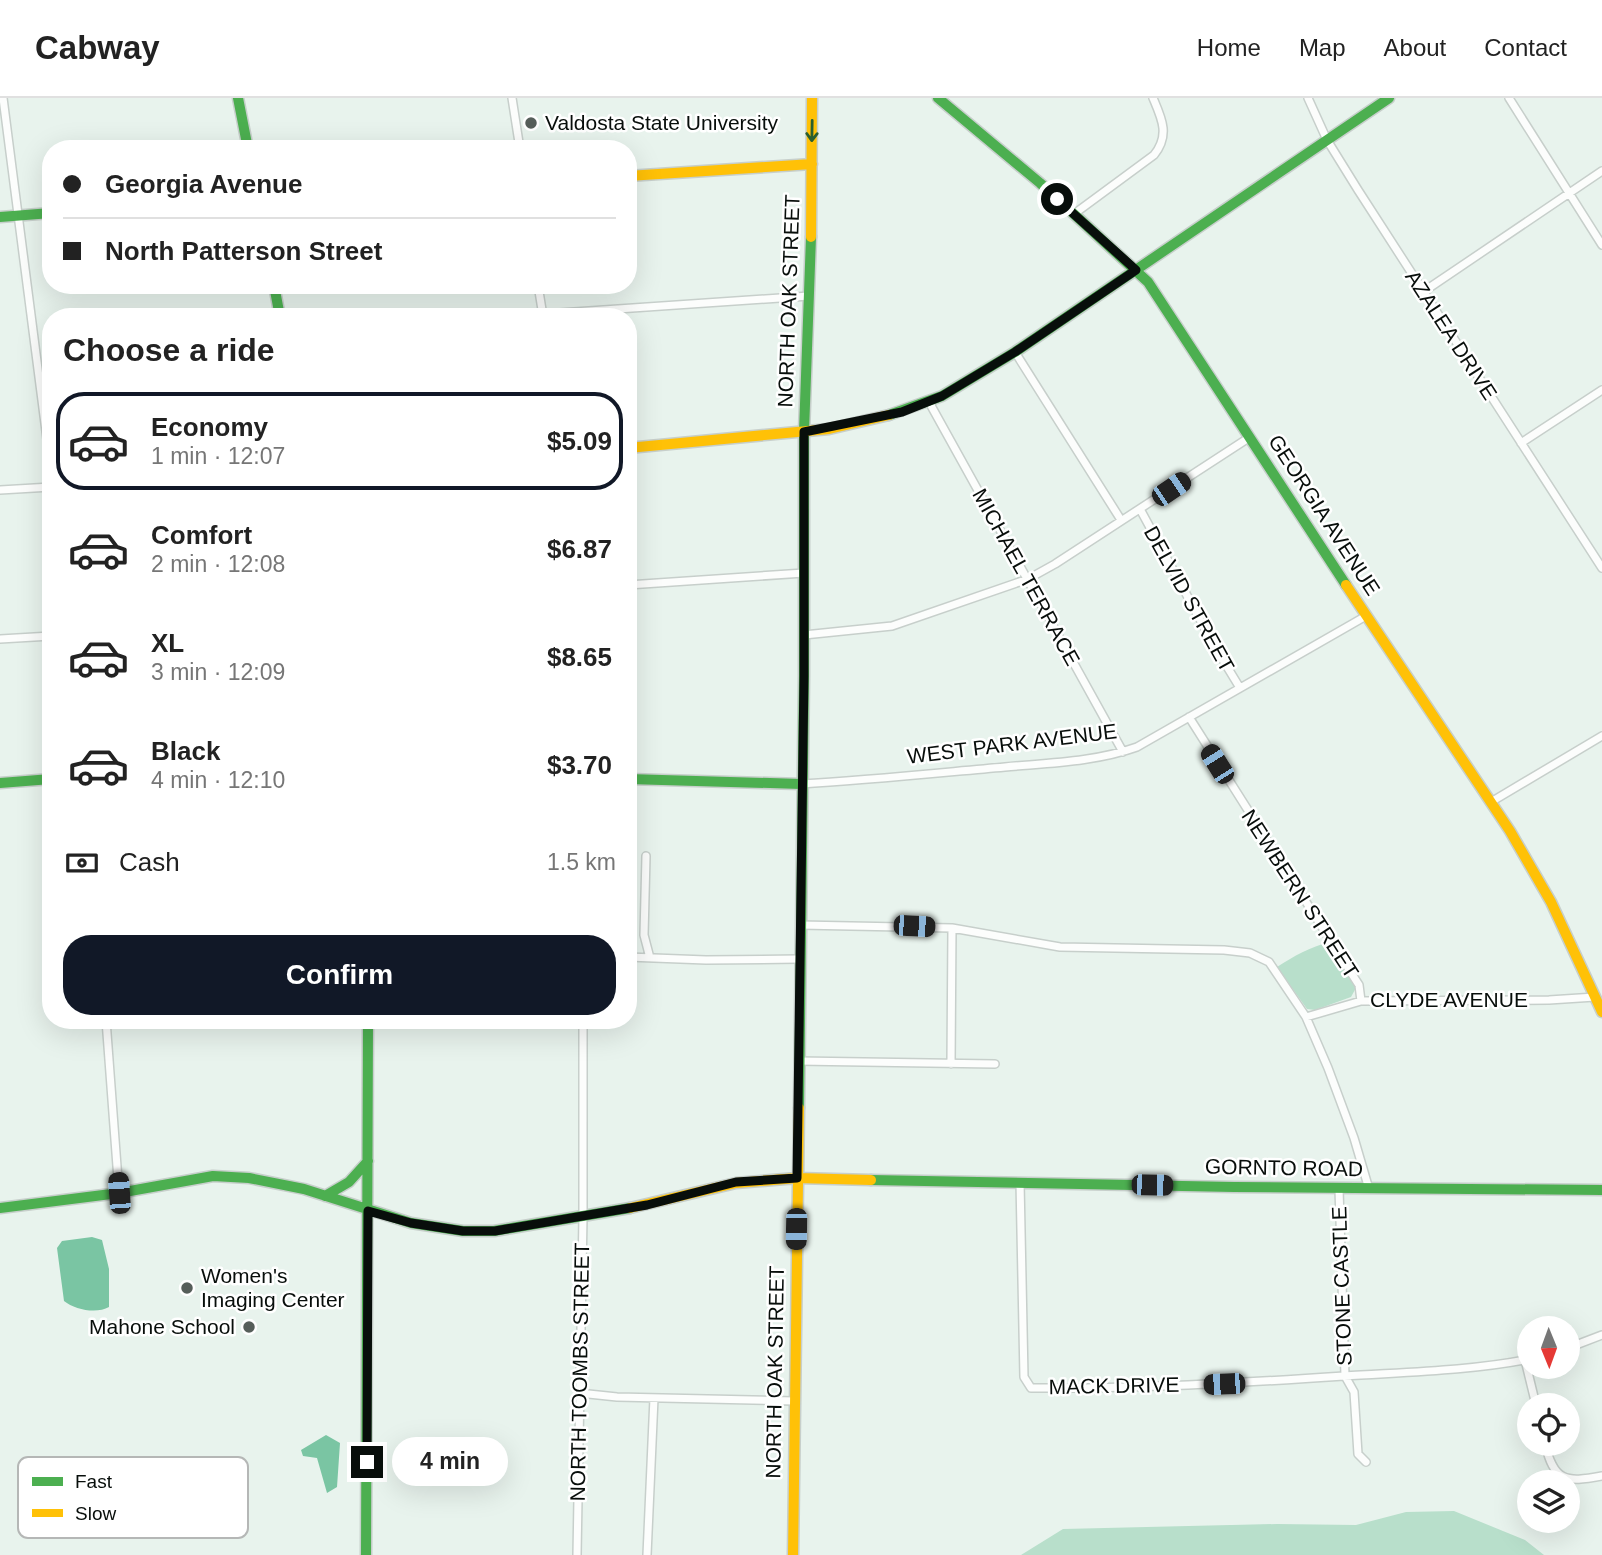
<!DOCTYPE html>
<html lang="en">
<head>
<meta charset="utf-8">
<style>
  body { margin:0; font-family:Arial,sans-serif; background:#f2f2f2; color:#222; height:100vh; display:flex; flex-direction:column; font-size:26px; white-space:nowrap }
  * { box-sizing:border-box; margin:0 }
  p { font-size:23px; color:#767676 }
  .icon { flex:none; width:38px; height:38px; fill:none; stroke:currentColor; stroke-width:2; stroke-linecap:round; stroke-linejoin:round }
  .map { position:relative; flex:1; overflow:hidden }
  .panel { position:absolute; left:42px; top:210px; width:595px; height:721px; display:flex; flex-direction:column; background:#fff; border-radius:28px; box-shadow:0 7px 28px #0002 }
  .panel>* { flex:none }
  .guide { position:absolute; left:42px; top:42px; width:595px; height:154px; border-radius:28px; box-shadow:0 7px 28px #0002; display:grid; align-content:center; height:154px; padding:0 21px; background:#fff }
  .needle { width:46px; rotate:179deg }
  .controls { position:absolute; left:1517px; top:1218px; display:grid; gap:14px }
  .controls a { display:grid; place-items:center; width:63px; height:63px; border-radius:50%; background:#fff; box-shadow:0 7px 28px #0002; font-size:35px }
  .end { position:absolute; width:32px; height:32px; margin:-16px; border:9px solid #080e0b; background:#fff; box-shadow:0 0 0 4px #fff }
  .from { border-radius:50% }
  .bubble { position:absolute; height:49px; border-radius:24px; background:#fff; box-shadow:0 7px 28px #0002; font-size:23px; font-weight:600; line-height:49px; text-align:center }
  .car { position:absolute; width:21px; height:42px; margin:-21px -10px; border-radius:9px; box-shadow:0 0 5px 2px #0007; background:linear-gradient(#222 24%,#8ab4d8 0 40%,#222 0 76%,#8ab4d8 0 86%,#222 0) }
  .guide b { display:flex; align-items:center; gap:24px; height:66px; font-size:26px }
  .guide b+b { border-top:2px solid #e0e0e0 }
  .guide i { width:18px; height:18px; background:#222 }
  ul { padding:0; list-style:none }
  li { display:flex; align-items:center; gap:21px; height:98px; margin:0 14px 10px; padding:0 7px; border:4px solid transparent; border-radius:28px }
  li div { flex:1 }
  li b { display:block; font-size:26px }
  li em { font-style:normal; font-weight:600 }
  li.active { border-color:#111827 }
  li>.icon { width:63px; height:63px; stroke-width:1.5 }
  h2 { padding:0 21px; font-size:32px; line-height:84px }
  .pay { display:flex; align-items:center; gap:18px; height:77px; padding:0 21px; font-size:26px }
  .pay p { margin-inline-start:auto }
  .cta { display:flex; gap:14px; margin-top:auto; padding:14px 21px }
  .cta a { flex:1; height:80px; border-radius:28px; background:#111827; color:#fff; font-size:28px; font-weight:600; line-height:80px; text-align:center }
  header { display:flex; align-items:center; gap:42px; box-sizing:border-box; height:98px; padding:0 35px; background:#fff; border-bottom:2px solid #e0e0e0 }
  header strong { font-size:33px }
  nav { display:flex; gap:38px; margin-inline-start:auto; font-size:24px }
  .map>svg:first-child { display:block }
  .green { fill:#b8dfcb }
  .water { fill:#7ac5a3 }
  .lines { fill:none; stroke-linecap:round; stroke-linejoin:round }
  .street-casing { stroke:#c7cfcb; stroke-width:10 }
  .fast-casing { stroke:#c7cfcb; stroke-width:13 }
  .slow-casing { stroke:#c7cfcb; stroke-width:13 }
  .street { stroke:#fcfdfc; stroke-width:7 }
  .fast { stroke:#4caf50; stroke-width:10 }
  .slow { stroke:#ffc107; stroke-width:10 }
  .oneway { stroke:#2a5e2e }
  .route { stroke:#080e0b; stroke-width:9 }
  .poi-dot { fill:#565e5a; stroke:#fff; stroke-width:2.5 }
  .labels { text-anchor:middle; stroke-width:5; stroke-linejoin:round; paint-order:stroke }
  .poi-label { font-size:21px; fill:#080e0b; stroke:#fff; text-anchor:start }
  .street-label { font-size:21px; fill:#080e0b; stroke:#fff }
  .key { fill:#fff; stroke:#b5b7b6; stroke-width:2 }
  .key-label { font-size:19px; fill:#080e0b }
</style>
</head>
<body>
<header>
<strong>Cabway</strong>
<nav><a>Home</a><a>Map</a><a>About</a><a>Contact</a></nav>
</header>
<div class="map">
<svg width="1602" height="1457" viewBox="0 0 1602 1457">
  <rect width="100%" height="100%" fill="#e8f3ed"/>
  <!-- green -->
  <path class="green" d="M1330,844L1357,888L1351,899L1315,912L1307,911L1277,869C1294,858 1310,849 1330,844Z
    M1454,1413L1525,1442L1544,1457H1021L1063,1431L1277,1426L1356,1427L1406,1414Z"/>
  <!-- water -->
  <path class="water" d="M92,1139L102,1142L109,1171V1209C97,1216 75,1212 64,1203L57,1150L62,1143Z
    M326,1337L340,1345L337,1389L327,1395L317,1360L303,1358L301,1352Z"/>
  <g class="lines">
    <!-- street casing -->
    <g class="street-casing">
      <path id="street" d="M3,0L51,372
        M512,0L520,51
        M1308,0L1327,42L1358,92L1602,470
        M1509,0L1602,147
        M1074,116L1154,57C1170,37 1162,21 1153,0
        M538,187L543,218
        M1423,194L1602,73
        M502,219L809,198
        M1015,254L1121,422
        M929,304L1123,654
        M1521,345L1602,292
        M0,392L51,389
        M1140,411L1215,549L1240,590
        M628,487L804,475
        M804,537L892,528L1028,481L1055,466L1250,339
        M0,541L51,538
        M1189,619L1346,867L1359,887L1361,903
        M801,686C869,682 937,675 1005,669C1048,665 1095,664 1137,649L1366,518
        M1491,704L1602,638
        M646,758L644,837L650,860
        M800,827L952,830L1060,849L1224,852L1250,855L1269,864L1306,919L1328,970L1354,1040L1369,1091
        M628,859L706,862L799,861
        M1306,919L1361,903L1549,902L1595,899
        M106,922L119,1095
        M798,963L995,966
        M951,966L952,830
        M1020,1084L1024,1279L1031,1290C1136,1291 1240,1285 1344,1278C1406,1274 1469,1273 1530,1261
        M1339,1091L1345,1278L1354,1294L1358,1356L1366,1364
        M1568,1250L1602,1237
        M1525,1262L1536,1307
        M579,1295L617,1299L794,1303
        M1545,1346C1554,1383 1565,1385 1602,1378
        M577,1457L583,1119V922
        M647,1457L654,1300"/>
    </g>
    <!-- fast casing -->
    <g class="fast-casing">
      <path id="fast" d="M238,0L248,51
        M938,0L1040,85L1148,184L1346,487
        M0,119L51,115
        M274,187L280,219
        M889,317L942,298L1015,254L1389,0
        M628,681L801,686
        M0,685L51,681
        M799,1010L804,578V334L811,139
        M871,1082L1234,1089L1602,1092
        M325,1098L349,1084L368,1063
        M0,1110L119,1095L213,1078L249,1080L304,1091L411,1125L463,1133H494L630,1110
        M366,1457L368,922"/>
    </g>
    <!-- slow casing -->
    <g class="slow-casing">
      <path id="slow" d="M628,78L812,66
        M811,139L812,0
        M628,350L829,331L889,317
        M1346,487L1510,733L1551,804L1602,914
        M630,1110L736,1085L797,1080L871,1082
        M793,1457L799,1010"/>
    </g>
    <!-- street -->
    <use href="#street" class="street"/>
    <!-- fast -->
    <use href="#fast" class="fast"/>
    <!-- slow -->
    <use href="#slow" class="slow"/>
  </g>
  <!-- one-way arrows -->
  <defs><path id="oneway-shaft" d="M-6 0H5M1.5-3L5.5 0L1.5 3" fill="none" stroke-width="1.6" stroke-linecap="round" stroke-linejoin="round" transform="scale(1.75)"/></defs>
  <use class="oneway" href="#oneway-shaft" transform="translate(812 33) rotate(91)"/>
  <g class="lines">
    <!-- route -->
    <path class="route" d="M367,1364L368,1113L411,1125L463,1133H495L647,1107L736,1084L797,1080L804,578V334L902,314L942,298L1015,254L1136,172L1057,101"/>
  </g>
  <!-- markers -->
  <g class="poi-dot">
    <circle cx="531" cy="25" r="7"/>
    <circle cx="187" cy="1190" r="7"/>
    <circle cx="249" cy="1229" r="7"/>
  </g>
  <g class="labels">
    <!-- poi labels -->
    <g class="poi-label">
      <text x="545" y="32">Valdosta State University</text>
      <text x="201" y="1185">Women's<tspan x="201" dy="24">Imaging Center</tspan></text>
      <text x="235" y="1236" text-anchor="end">Mahone School</text>
    </g>
    <!-- street labels -->
    <g class="street-label">
      <text transform="translate(789 203) rotate(-88)" y="7">NORTH OAK STREET</text>
      <text transform="translate(1451 237) rotate(57)" y="7">AZALEA DRIVE</text>
      <text transform="translate(1324 417) rotate(57)" y="7">GEORGIA AVENUE</text>
      <text transform="translate(1026 479) rotate(61)" y="7">MICHAEL TERRACE</text>
      <text transform="translate(1189 501) rotate(61)" y="7">DELVID STREET</text>
      <text transform="translate(1012 646) rotate(-7)" y="7">WEST PARK AVENUE</text>
      <text transform="translate(1300 796) rotate(57)" y="7">NEWBERN STREET</text>
      <text x="1449" y="909">CLYDE AVENUE</text>
      <text transform="translate(1284 1070) rotate(1)" y="7">GORNTO ROAD</text>
      <text transform="translate(1342 1188) rotate(-92)" y="7">STONE CASTLE</text>
      <text transform="translate(580 1274) rotate(-89)" y="7">NORTH TOOMBS STREET</text>
      <text transform="translate(775 1274) rotate(-89)" y="7">NORTH OAK STREET</text>
      <text transform="translate(1114 1288) rotate(-1)" y="7">MACK DRIVE</text>
    </g>
  </g>
  <!-- legend -->
  <rect x="18" y="1359" width="230" height="81" rx="10" class="key"/>
  <rect x="32" y="1379" width="31" height="9" fill="#4caf50"/>
  <rect x="32" y="1411" width="31" height="8" fill="#ffc107"/>
  <g class="key-label">
    <text x="75" y="1390">Fast</text>
    <text x="75" y="1422">Slow</text>
  </g>
</svg>
<div class="controls">
<a><svg class="needle" viewBox="-14 -14 28 28"><path d="M0-13l5 13h-10z" fill="#e53935"/><path d="M0 13l5-13h-10z" fill="#767676"/></svg></a>
<a><svg class="icon" aria-label="locate" viewBox="0 0 24 24"><circle cx="12" cy="12" r="6"/><path d="M12 2v4M12 18v4M2 12h4M18 12h4"/></svg></a>
<a><svg class="icon" aria-label="layers" viewBox="0 0 24 24"><path d="M12 4l9 5-9 5-9-5zM3 14l9 5 9-5"/></svg></a>
</div>
<i class="end from" style="left:1057px;top:101px"></i>
<i class="end" style="left:367px;top:1364px"></i>
<div class="bubble" style="left:392px;top:1339px;width:116px">4 min</div>
<i class="car" style="left:1171px;top:391px;rotate:56deg"></i>
<i class="car" style="left:1217px;top:666px;rotate:328deg"></i>
<i class="car" style="left:914px;top:828px;rotate:93deg"></i>
<i class="car" style="left:1152px;top:1087px;rotate:91deg"></i>
<i class="car" style="left:119px;top:1095px;rotate:356deg"></i>
<i class="car" style="left:796px;top:1131px;rotate:181deg"></i>
<i class="car" style="left:1224px;top:1286px;rotate:268deg"></i>
<div class="guide">
<b><i class="from"></i>Georgia Avenue</b>
<b><i></i>North Patterson Street</b>
</div>
<section class="panel">
<h2>Choose a ride</h2>
<ul>
<li class="active"><svg class="icon" aria-label="car" viewBox="0 0 24 24"><path d="M5 17H2v-5l4-1 3-4h7l3 4 3 1v5h-3M9 17h6M6 11h13"/><circle cx="7" cy="17" r="2"/><circle cx="17" cy="17" r="2"/></svg><div><b>Economy</b><p>1 min · 12:07</p></div><em>$5.09</em></li>
<li><svg class="icon" aria-label="car" viewBox="0 0 24 24"><path d="M5 17H2v-5l4-1 3-4h7l3 4 3 1v5h-3M9 17h6M6 11h13"/><circle cx="7" cy="17" r="2"/><circle cx="17" cy="17" r="2"/></svg><div><b>Comfort</b><p>2 min · 12:08</p></div><em>$6.87</em></li>
<li><svg class="icon" aria-label="car" viewBox="0 0 24 24"><path d="M5 17H2v-5l4-1 3-4h7l3 4 3 1v5h-3M9 17h6M6 11h13"/><circle cx="7" cy="17" r="2"/><circle cx="17" cy="17" r="2"/></svg><div><b>XL</b><p>3 min · 12:09</p></div><em>$8.65</em></li>
<li><svg class="icon" aria-label="car" viewBox="0 0 24 24"><path d="M5 17H2v-5l4-1 3-4h7l3 4 3 1v5h-3M9 17h6M6 11h13"/><circle cx="7" cy="17" r="2"/><circle cx="17" cy="17" r="2"/></svg><div><b>Black</b><p>4 min · 12:10</p></div><em>$3.70</em></li>
</ul>
<div class="pay"><svg class="icon" aria-label="cash" viewBox="0 0 24 24"><path d="M3 7h18v10H3z"/><circle cx="12" cy="12" r="2"/></svg>Cash<p>1.5 km</p></div>
<div class="cta"><a>Confirm</a></div>
</section>
</div>
</body>
</html>
